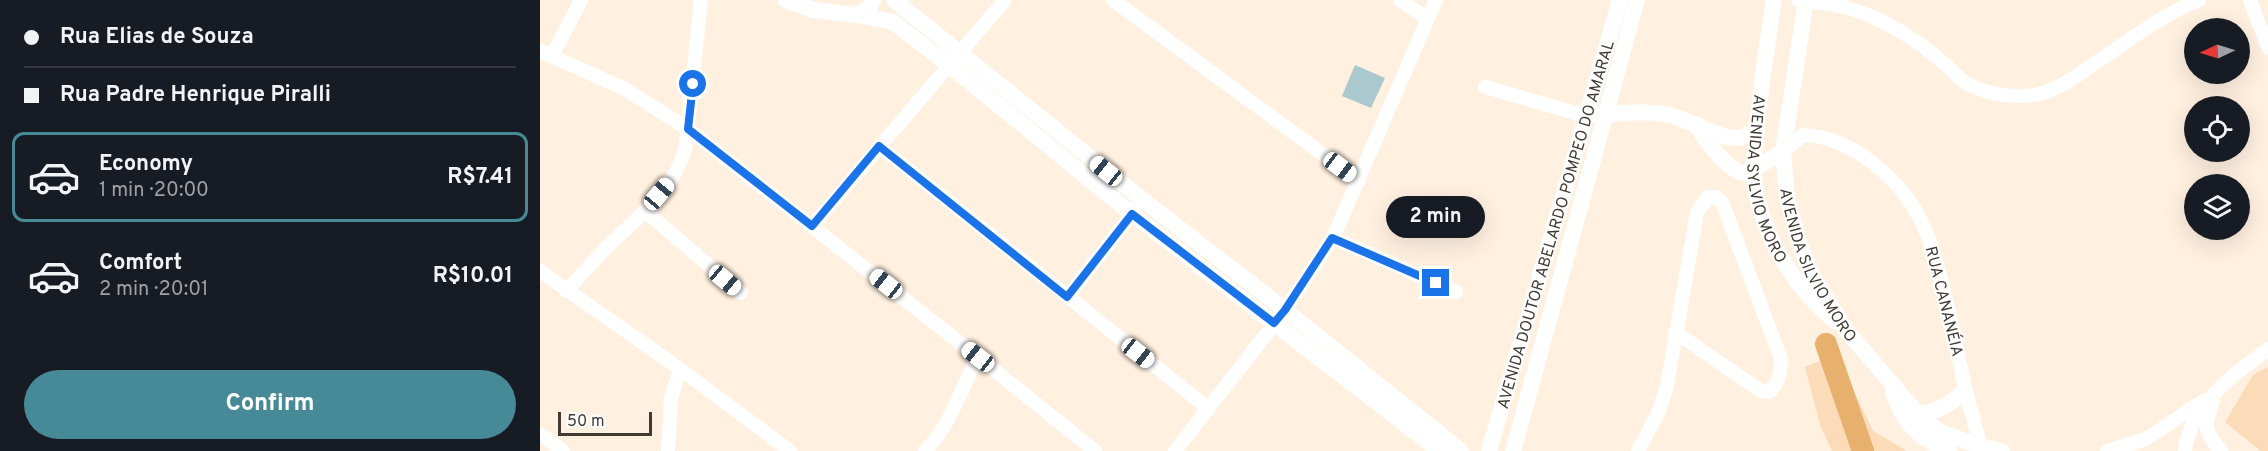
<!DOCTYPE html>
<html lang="en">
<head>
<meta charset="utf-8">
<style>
  body { margin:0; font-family:Overpass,sans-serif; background:#242831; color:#f1f3f6; height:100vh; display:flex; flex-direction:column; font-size:22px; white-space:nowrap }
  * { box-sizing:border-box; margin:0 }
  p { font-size:20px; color:#9ea1a6 }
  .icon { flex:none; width:33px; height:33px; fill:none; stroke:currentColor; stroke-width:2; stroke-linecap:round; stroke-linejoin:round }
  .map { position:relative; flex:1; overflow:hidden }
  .sheet { display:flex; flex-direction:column; background:#171b24; width:540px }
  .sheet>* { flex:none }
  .hud { display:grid; align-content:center; height:132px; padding:0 24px; background:#171b24 }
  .needle { width:39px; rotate:266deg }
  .buttons { position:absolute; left:1644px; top:18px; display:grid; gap:12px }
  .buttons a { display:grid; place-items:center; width:66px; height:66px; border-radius:50%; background:#171b24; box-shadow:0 6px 24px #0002; font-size:30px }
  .scale { position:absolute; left:18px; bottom:15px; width:94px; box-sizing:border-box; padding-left:6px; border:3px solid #423b33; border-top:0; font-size:16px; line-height:21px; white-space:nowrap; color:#423b33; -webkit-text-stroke:4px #fff; paint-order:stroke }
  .end { position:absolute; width:27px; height:27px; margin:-14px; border:8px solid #1a73e8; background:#fff; box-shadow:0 0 0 3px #fff }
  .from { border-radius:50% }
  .bubble { position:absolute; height:42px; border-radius:21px; background:#171b24; box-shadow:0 6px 24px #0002; font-size:20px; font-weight:700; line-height:42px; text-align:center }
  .car { position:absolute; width:18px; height:36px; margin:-18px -9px; border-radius:8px; box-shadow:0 0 4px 2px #0007; background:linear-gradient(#fff 24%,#345 0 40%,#fff 0 76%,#345 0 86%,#fff 0) }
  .hud b { display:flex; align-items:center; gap:21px; height:57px; font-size:22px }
  .hud b+b { border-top:2px solid #363941 }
  .hud i { width:15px; height:15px; background:#f1f3f6 }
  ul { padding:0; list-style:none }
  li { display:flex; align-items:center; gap:18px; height:90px; margin:0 12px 9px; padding:0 12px; border:3px solid transparent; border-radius:12px }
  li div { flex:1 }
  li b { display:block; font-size:22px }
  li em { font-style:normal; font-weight:700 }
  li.current { border-color:#458a96 }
  li>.icon { width:54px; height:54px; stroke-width:1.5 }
  .cta { display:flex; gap:12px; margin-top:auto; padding:12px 24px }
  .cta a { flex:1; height:69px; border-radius:36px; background:#458a96; color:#fff; font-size:24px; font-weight:700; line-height:69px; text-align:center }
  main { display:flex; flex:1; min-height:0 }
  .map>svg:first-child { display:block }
  .green { fill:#fbdbb8 }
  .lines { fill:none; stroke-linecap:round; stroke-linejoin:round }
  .river { stroke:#e8b06d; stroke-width:22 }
  .building { fill:#aac8ce }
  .minor { stroke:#fff; stroke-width:14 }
  .major { stroke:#fff; stroke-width:16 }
  .route { stroke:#1a73e8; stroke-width:8 }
  .labels { text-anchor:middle; stroke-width:4.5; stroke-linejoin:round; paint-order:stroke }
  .street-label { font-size:16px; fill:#423b33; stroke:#fff }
</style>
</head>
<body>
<main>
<section class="sheet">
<div class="hud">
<b><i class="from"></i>Rua Elias de Souza</b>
<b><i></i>Rua Padre Henrique Piralli</b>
</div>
<ul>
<li class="current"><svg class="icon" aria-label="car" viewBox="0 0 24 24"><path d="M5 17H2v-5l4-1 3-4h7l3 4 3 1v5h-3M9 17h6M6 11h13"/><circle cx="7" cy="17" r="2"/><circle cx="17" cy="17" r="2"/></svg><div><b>Economy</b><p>1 min · 20:00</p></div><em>R$7.41</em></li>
<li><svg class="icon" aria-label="car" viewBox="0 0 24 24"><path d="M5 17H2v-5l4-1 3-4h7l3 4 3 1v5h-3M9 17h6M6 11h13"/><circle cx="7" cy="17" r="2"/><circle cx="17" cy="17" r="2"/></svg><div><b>Comfort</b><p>2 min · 20:01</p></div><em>R$10.01</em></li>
</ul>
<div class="cta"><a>Confirm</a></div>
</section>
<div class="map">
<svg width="1728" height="451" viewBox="0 0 1728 451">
  <rect width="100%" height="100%" fill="#fff0e0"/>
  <!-- green -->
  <path class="green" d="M1296,354L1333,431L1367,451H1292L1280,425L1265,367Z
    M1728,367V451H1721L1685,422L1713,375Z"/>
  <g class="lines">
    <!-- river -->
    <path class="river" d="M1286,344L1323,451"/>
  </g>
  <!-- building -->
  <path class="building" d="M815,65L845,78L831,108L802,96Z"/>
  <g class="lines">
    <!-- minor -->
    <path class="minor" d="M573,0L819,181
      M860,0L888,19
      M1258,0C1300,4 1321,9 1358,30C1375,40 1391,52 1406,65C1412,71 1419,79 1426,83C1449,96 1481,100 1506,92C1524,86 1539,74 1554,64C1587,42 1621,15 1659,0
      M1710,0L1728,48
      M0,51L85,89L148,129L438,357L555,451
      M12,56L41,0
      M945,87L1046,116
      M339,146L669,409
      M1243,152L1263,135C1283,135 1307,145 1323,156C1379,194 1391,237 1406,299C1413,329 1419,358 1425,388C1429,407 1440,433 1439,451
      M105,211L201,293
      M272,226L465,0
      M793,238L916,292
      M0,271L140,369L250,451
      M26,291C39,278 51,264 64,250C95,219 136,190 146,145L161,0
      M527,297L603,200
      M1673,402C1664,427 1663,429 1681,451
      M0,434L23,451
      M128,451L131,399L140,369
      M385,451C411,425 421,388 438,357
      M635,451L745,310L793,238L896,0
      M1098,451L1119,411L1127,386L1157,213L1168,197H1176L1182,202L1241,359C1240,374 1240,382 1229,392L1221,391L1135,332
      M1567,451L1606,439L1663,401
      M1645,451C1650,405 1694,374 1728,349"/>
    <!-- major -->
    <g class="major">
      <path d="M245,0L273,10L317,15L353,22L409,65L592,214L900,451"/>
      <path d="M354,0L603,200L745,310L921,451"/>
      <path id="s1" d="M1234,0C1227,47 1219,94 1216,141C1215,153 1212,165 1214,178C1220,233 1253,287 1296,322"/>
      <path id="s2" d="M1266,0L1243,152L1247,198L1259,242L1271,273L1306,330L1377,413L1398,431L1439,446L1462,451"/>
      <path d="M317,15L330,7L333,0"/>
      <path d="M1054,115C1078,114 1105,110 1129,115C1150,119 1186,145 1205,136C1209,135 1213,130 1216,128"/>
      <path d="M1156,124C1164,139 1190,175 1207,173L1243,152"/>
      <path d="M1353,392C1363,423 1378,438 1409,451"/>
      <path d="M1377,413C1397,413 1412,404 1425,390"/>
      <path id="s3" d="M949,451L1080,0"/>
      <path d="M973,451L1097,0"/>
    </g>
  </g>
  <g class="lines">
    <!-- route -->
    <path class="route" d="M153,84L148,129L272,226L339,146L527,297L592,214L734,323L745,310L792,238L896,283"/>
  </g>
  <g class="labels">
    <!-- street labels -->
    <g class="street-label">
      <text dy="6" stroke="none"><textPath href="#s1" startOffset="182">AVENIDA SYLVIO MORO</textPath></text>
      <text dy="6" stroke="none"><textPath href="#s3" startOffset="236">AVENIDA DOUTOR ABELARDO POMPEO DO AMARAL</textPath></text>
      <text dy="6" stroke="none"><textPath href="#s2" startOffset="274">AVENIDA SILVIO MORO</textPath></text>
      <text transform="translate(1405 301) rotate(76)" y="6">RUA CANANÉIA</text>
    </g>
  </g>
</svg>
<div class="buttons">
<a><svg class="needle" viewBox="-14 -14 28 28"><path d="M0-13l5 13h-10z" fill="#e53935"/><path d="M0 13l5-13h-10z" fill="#9ea1a6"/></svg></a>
<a><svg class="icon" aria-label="locate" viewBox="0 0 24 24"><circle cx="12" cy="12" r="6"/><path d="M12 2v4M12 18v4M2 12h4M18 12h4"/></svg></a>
<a><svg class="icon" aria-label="layers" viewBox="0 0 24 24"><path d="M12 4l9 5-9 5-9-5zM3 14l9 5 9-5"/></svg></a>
</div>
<div class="scale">50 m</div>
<i class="end from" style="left:153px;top:84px"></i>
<i class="end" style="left:896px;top:283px"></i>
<div class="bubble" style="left:846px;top:196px;width:99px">2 min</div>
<i class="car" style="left:800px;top:167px;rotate:127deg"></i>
<i class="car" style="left:566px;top:171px;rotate:309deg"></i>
<i class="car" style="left:119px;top:194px;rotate:40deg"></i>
<i class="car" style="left:185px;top:280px;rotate:130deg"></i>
<i class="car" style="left:346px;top:284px;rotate:308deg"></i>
<i class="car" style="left:598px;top:353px;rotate:128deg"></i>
<i class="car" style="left:438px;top:357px;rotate:308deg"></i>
</div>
</main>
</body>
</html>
